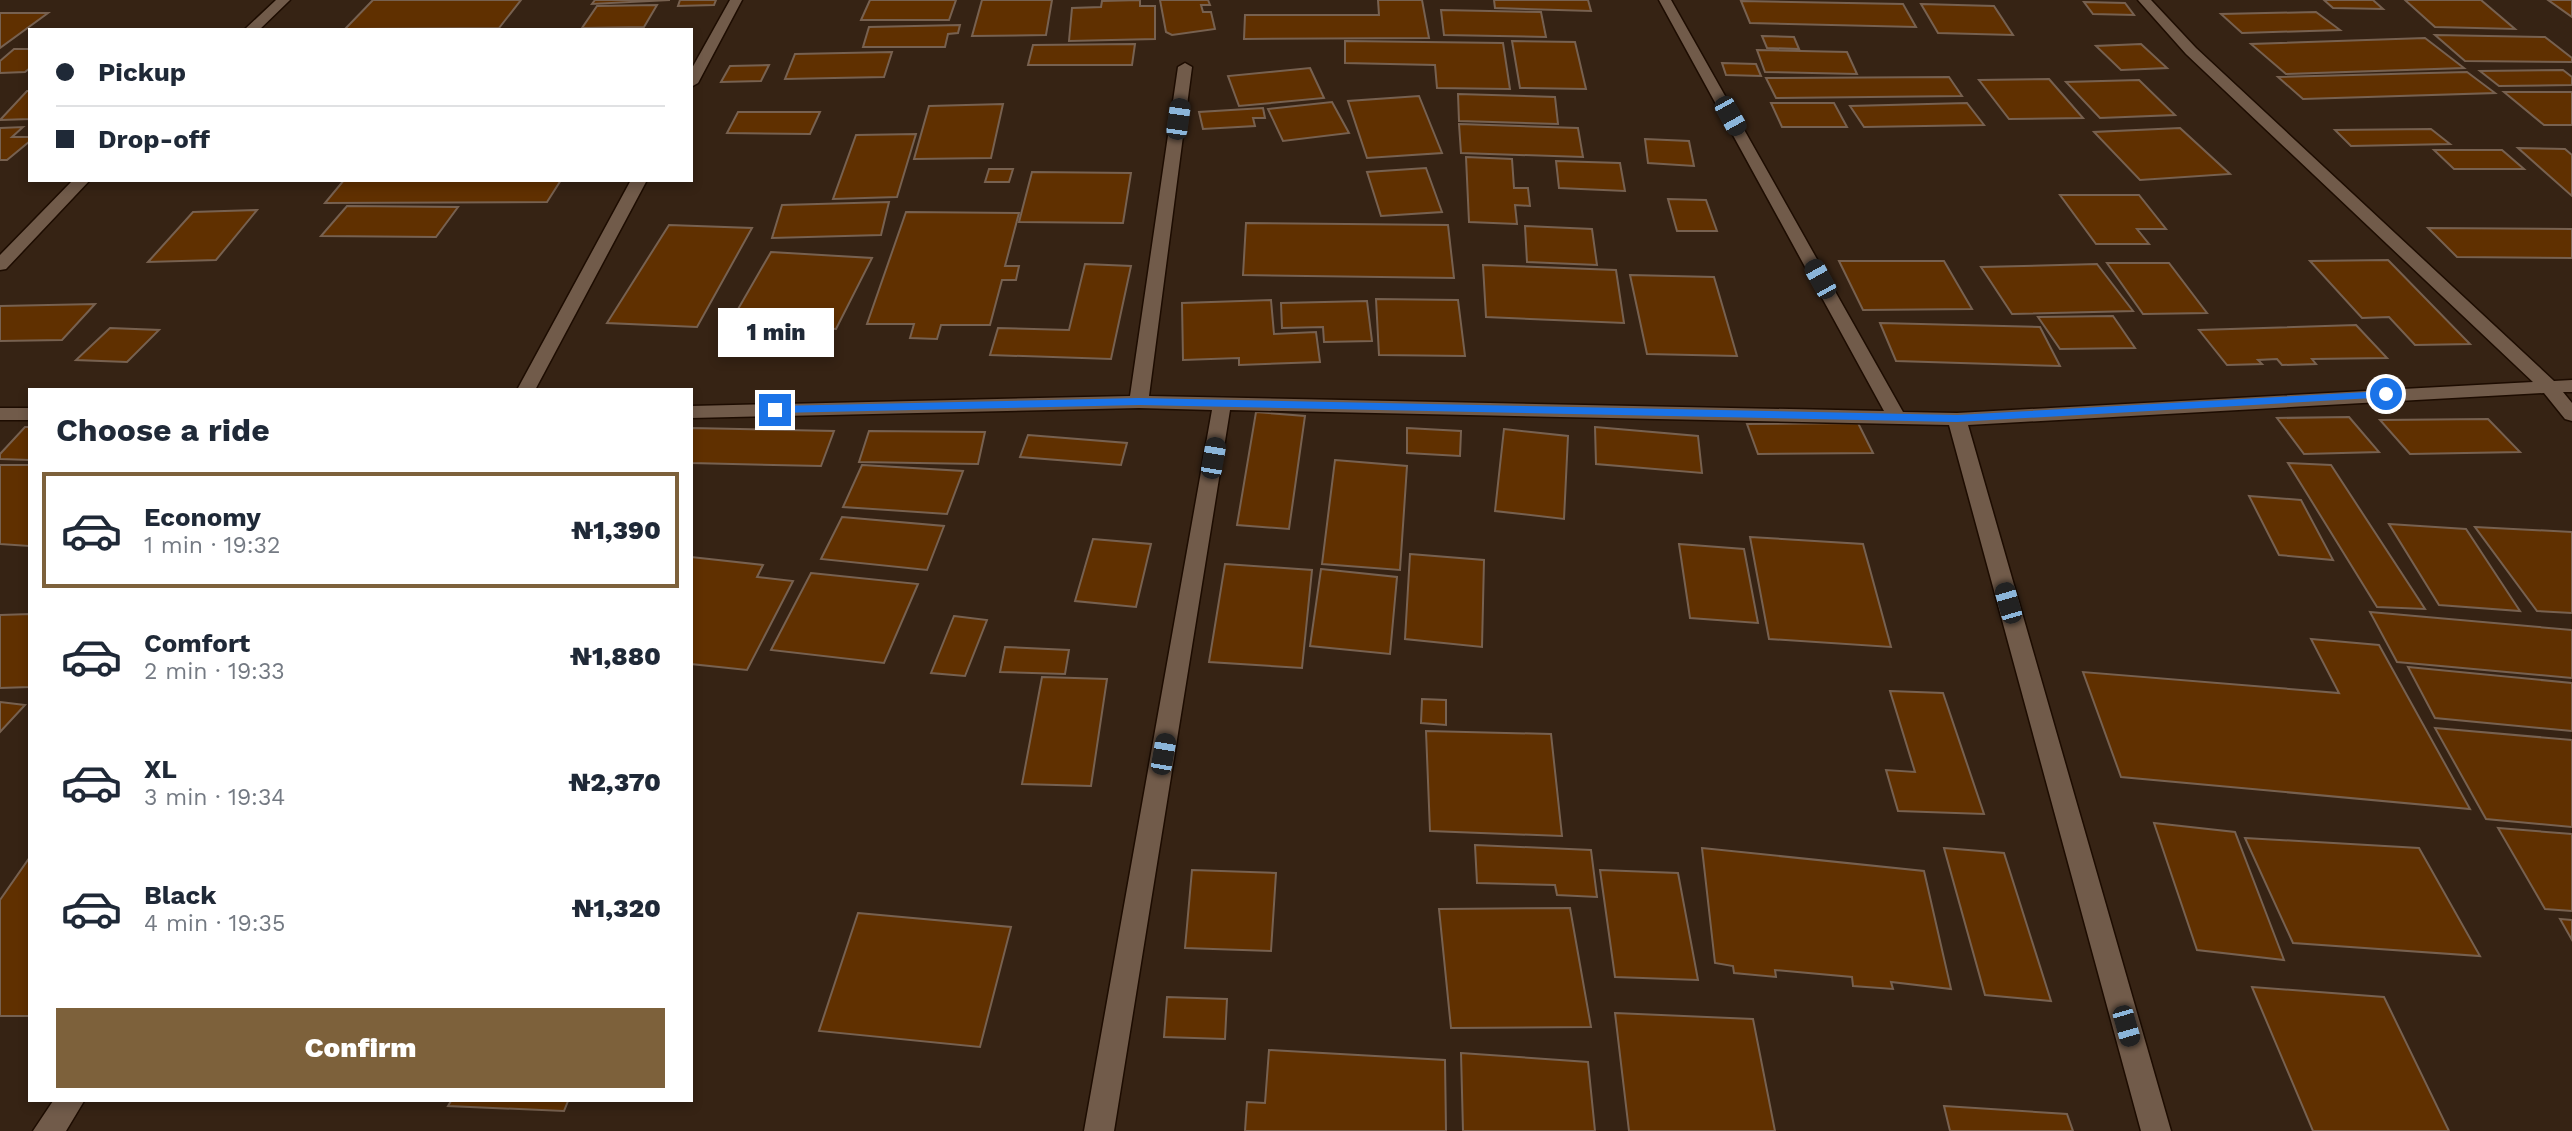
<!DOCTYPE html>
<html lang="en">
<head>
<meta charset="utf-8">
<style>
  body { margin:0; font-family:"Work Sans",sans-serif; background:#f6f6f7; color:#1f2937; height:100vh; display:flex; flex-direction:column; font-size:26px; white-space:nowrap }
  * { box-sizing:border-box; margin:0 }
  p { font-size:23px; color:#747a83 }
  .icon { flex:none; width:38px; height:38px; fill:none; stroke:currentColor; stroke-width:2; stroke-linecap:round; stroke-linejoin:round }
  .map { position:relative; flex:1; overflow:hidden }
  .side { position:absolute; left:28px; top:388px; width:665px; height:714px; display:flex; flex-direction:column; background:#fff; border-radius:0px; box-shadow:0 4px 10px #0003 }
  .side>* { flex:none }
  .guide { position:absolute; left:28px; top:28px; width:665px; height:154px; border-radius:0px; box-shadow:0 4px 10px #0003; display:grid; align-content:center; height:154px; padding:0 28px; background:#fff }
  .end { position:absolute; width:32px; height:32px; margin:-16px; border:9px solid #1a73e8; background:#fff; box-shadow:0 0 0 4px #fff }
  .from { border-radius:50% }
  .bubble { position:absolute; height:49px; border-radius:0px; background:#fff; box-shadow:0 4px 10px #0003; font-size:23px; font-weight:800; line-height:49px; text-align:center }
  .car { position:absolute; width:21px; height:42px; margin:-21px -10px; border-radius:9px; box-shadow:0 0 5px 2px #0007; background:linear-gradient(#222 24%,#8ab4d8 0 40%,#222 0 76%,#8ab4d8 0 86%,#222 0) }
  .guide b { display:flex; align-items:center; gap:24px; height:66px; font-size:26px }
  .guide b+b { border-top:2px solid #e0e1e3 }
  .guide i { width:18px; height:18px; background:#1f2937 }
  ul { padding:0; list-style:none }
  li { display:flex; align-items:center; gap:21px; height:116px; margin:0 14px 10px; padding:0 14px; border:4px solid transparent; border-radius:0px }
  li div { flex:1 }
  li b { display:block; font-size:26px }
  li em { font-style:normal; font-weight:800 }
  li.on { border-color:#7d613b }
  li>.icon { width:63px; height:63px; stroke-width:1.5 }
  h2 { padding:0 28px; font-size:32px; line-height:84px }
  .action { display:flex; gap:14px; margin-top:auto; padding:14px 28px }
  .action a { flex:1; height:80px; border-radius:0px; background:#7d613b; color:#fff; font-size:28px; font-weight:800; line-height:80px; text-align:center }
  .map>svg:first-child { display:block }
  .building { fill:#603000; stroke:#776150; stroke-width:2 }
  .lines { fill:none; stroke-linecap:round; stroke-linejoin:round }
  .street-casing { stroke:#1d0c01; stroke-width:3 }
  .street { fill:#715b4a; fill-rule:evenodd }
  .route { fill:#1a73e8 }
</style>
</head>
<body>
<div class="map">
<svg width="2572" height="1131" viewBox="0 0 2572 1131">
  <rect width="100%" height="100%" fill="#362314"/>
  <!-- building -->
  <path class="building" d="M373,0H521L499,28L345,29Z
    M595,0H670L592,4Z
    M680,0H716L714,5L678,6Z
    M870,0H956L949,20H861Z
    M982,0H1052L1046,35L972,36Z
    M1140,0V6H1155V39L1069,41L1072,8L1101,7L1102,1Z
    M1160,0H1208L1210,5H1201L1203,12H1211L1215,29L1172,35L1166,32Z
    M1378,0H1422L1429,38L1244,39L1245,15H1379Z
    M1494,0H1588L1591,11L1495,8Z
    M2324,0H2373L2383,9L2333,8Z
    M2405,0H2481L2515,29L2435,27Z
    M2548,0H2572V17Z
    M1741,1L1903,4L1916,27L1750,23Z
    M2084,2L2125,3L2134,15L2093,14Z
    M1921,4L1994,6L2013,35L1938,33Z
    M657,5L644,27L582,28L597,6Z
    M1441,10L1541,12L1546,37L1444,35Z
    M2316,12L2340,30L2242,33L2221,14Z
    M0,13H48L0,48Z
    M960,25L958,33L948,34L945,47H863L869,27Z
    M2435,35L2545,37L2572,58V62L2465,61Z
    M1762,36L1794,37L1799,49L1767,48Z
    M2425,38L2464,68L2286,74L2251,44Z
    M1345,41L1503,43L1510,89L1437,88L1435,65L1345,63Z
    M1512,41L1575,42L1586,89L1520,88Z
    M1135,44L1132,65H1028L1033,45Z
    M2141,44L2167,68L2121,70L2096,46Z
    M14,49H30V68L25,72L0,73V61Z
    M1757,50L1847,52L1857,74L1765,72Z
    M892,52L884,77L785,79L795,54Z
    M1722,63L1756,64L1761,76L1726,75Z
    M769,65L761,81L721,82L730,66Z
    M1310,68L1324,98L1239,106L1228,76Z
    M2563,70L2572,77V85L2499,86L2480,71Z
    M2467,72L2495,93L2303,99L2278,77Z
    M1949,77L1962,96L1776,98L1766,78Z
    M2049,79L2083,118L2009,119L1979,80Z
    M2139,80L2175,115L2100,118L2066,82Z
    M27,91H30V119L0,120Z
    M2504,92H2572V125H2544Z
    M1458,94L1555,97L1558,124L1459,121Z
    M1419,96L1442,153L1367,158L1348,101Z
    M1332,102L1349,133L1283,141L1268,109Z
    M1771,103H1834L1847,127H1782Z
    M1967,103L1984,125L1864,127L1850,106Z
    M1003,104L991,158L914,159L929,106Z
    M1263,108L1265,118H1253L1255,126L1203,129L1199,112Z
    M738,112H820L810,134L727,133Z
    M1459,124L1578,128L1583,157L1461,153Z
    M23,127L12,137H30V141L7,160H0V128Z
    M2180,128L2230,174L2140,180L2094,132Z
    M2431,129L2450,144L2351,146L2335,130Z
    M916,134L897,197L833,199L856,135Z
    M1645,139L1689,141L1694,166L1648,163Z
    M2518,148L2565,149L2572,155V196Z
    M2434,150H2502L2524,169H2454Z
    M1466,157L1512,159L1514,188H1528L1530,206L1515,205L1517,224L1469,222Z
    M1556,161L1620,163L1625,191L1559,188Z
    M1426,168L1442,212L1381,216L1367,172Z
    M989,169H1013L1009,182H985Z
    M1032,172L1131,173L1123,223L1019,222Z
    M344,180H561L547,202L325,203Z
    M2060,195H2139L2166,229H2137L2149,244H2096Z
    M1668,199L1706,200L1717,231H1677Z
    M889,202L881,235L772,238L782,205Z
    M347,206L458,207L436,237L321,236Z
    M257,210L216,260L148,262L193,212Z
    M906,212L1019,213L1005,266H1019L1016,280H1002L990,325H941L937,339L910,338L914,324H867Z
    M1246,223L1448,225L1454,278L1243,275Z
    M669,225L752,228L697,327L607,323Z
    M1525,226L1592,229L1597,265L1527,262Z
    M2428,228L2572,229V258L2457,257Z
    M771,252L872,258L836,329L730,323Z
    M2388,260L2470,344L2415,345L2389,317L2362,318L2310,261Z
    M1839,261H1944L1972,309L1863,310Z
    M2107,263H2169L2207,313L2143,314Z
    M1085,264L1131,266L1111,359L990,355L998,328L1069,330Z
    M2097,264L2133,311L2012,314L1981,267Z
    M1483,265L1616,270L1624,323L1486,317Z
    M1630,275L1714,277L1737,356L1647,354Z
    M1376,299L1458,300L1465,356L1379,355Z
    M1271,300L1274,334L1316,332L1320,362L1239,365V358L1183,360L1182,303Z
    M1367,301L1372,341L1324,342L1323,327L1282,328L1281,303Z
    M95,304L62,340L0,341V306Z
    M2113,316L2135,348L2060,349L2038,317Z
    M1880,323L2040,327L2060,366L1896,361Z
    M2356,325L2387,358L2312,359L2316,364L2282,365L2277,359L2258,360L2262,364L2227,365L2199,330Z
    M110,328L159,330L127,362L76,360Z
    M1256,412L1305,416L1289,529L1237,525Z
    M2349,417L2379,452L2304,454L2277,418Z
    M2488,419L2520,452L2410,454L2380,420Z
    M1858,423L1873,453L1758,454L1747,424Z
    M25,427H30V460L0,459V454Z
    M1595,427L1698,436L1702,473L1596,464Z
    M691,428L834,431L821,466L691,463Z
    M1407,428L1461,431L1460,456L1407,453Z
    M1504,429L1568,436L1564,519L1495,511Z
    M869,431L985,432L978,464L859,462Z
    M1028,435L1127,443L1121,465L1020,457Z
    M1335,460L1407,466L1400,570L1322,564Z
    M2288,463L2331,465L2425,609L2377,607Z
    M0,465H30L29,546L0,544Z
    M862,465L963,471L947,514L843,507Z
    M2249,496L2301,500L2333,560L2279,555Z
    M842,517L944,526L927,570L821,559Z
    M2389,524L2466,529L2520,611L2439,605Z
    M2475,527L2572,532V613L2537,611Z
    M1750,537L1863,544L1891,647L1769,639Z
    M1093,539L1151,544L1136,607L1075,601Z
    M1679,544L1744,549L1758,623L1690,618Z
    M1410,554L1484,560L1482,647L1405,639Z
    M691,557L763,565L757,577L793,581L747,670L691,664Z
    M1225,564L1312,570L1302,668L1209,662Z
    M1321,569L1397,577L1390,654L1310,646Z
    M811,573L918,584L884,663L771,650Z
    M2370,612L2572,630V678L2397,662Z
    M30,614V687L0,688V615Z
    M954,616L987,620L965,676L931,673Z
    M2311,639L2379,645L2470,809L2121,777L2083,672L2339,693Z
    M1005,647L1069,650L1065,674L1000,672Z
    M2408,667L2572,683V731L2435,718Z
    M1042,677L1107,679L1091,786L1022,784Z
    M1890,691L1943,693L1984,814L1898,811L1886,770L1915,772Z
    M1422,699L1446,700V725L1421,723Z
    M0,702L25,705L0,732Z
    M2435,728L2572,740V827L2486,819Z
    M1426,731L1551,734L1562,836L1430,831Z
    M2154,823L2235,832L2284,960L2197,950Z
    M2498,828L2572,834V911L2545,909Z
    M2245,838L2419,848L2480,956L2293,943Z
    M1475,845L1591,850L1597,897L1557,895L1555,885L1477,883Z
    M1702,848L1924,871L1951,989L1891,982L1893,989L1853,986L1852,977L1775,970L1776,977L1734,973L1733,966L1715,963Z
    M1944,848L2004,853L2051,1001L1985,995Z
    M30,857V1016H0V900Z
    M1192,870L1276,873L1271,951L1185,948Z
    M1600,870L1678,873L1698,980L1615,977Z
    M1570,908L1591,1027L1451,1028L1439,909Z
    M858,913L1011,927L980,1047L819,1031Z
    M2560,919L2572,920V940Z
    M2252,987L2384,997L2449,1131H2313Z
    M1167,997L1227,999L1225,1039L1164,1037Z
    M1615,1013L1753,1019L1775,1131H1629Z
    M1269,1050L1445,1060L1446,1131H1245L1247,1102L1265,1103Z
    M1461,1053L1588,1062L1595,1131H1463Z
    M451,1101H568L564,1111L448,1106Z
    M1944,1106L2067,1114L2073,1131H1950Z"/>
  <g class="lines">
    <!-- street casing -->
    <g class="street-casing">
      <path id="street" d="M276,0H290L259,30H244Z
        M730,0H742L698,83L691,87V70Z
        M1659,0H1671L1903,412L1957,413L2533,382L2186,54L2138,0H2151L2196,48L2554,381L2572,380V392H2563L2572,403V421L2565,419L2544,393L1968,425L2171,1131H2141L1949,425L1230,410L1114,1131H1084L1212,410L1139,408L691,418V406L1130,396L1178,67L1185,63L1192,67L1149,396L1884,411Z
        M73,180H90L6,269L0,270V255Z
        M631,180H647L535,390H517Z
        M0,408H30V420H0Z
        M53,1101H84L66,1131H33Z"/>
    </g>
    <!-- street -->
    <use href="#street" class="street"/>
  </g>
  <!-- route -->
  <path class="route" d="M2386,391L2390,392V397L1957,422L1139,405L775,413L770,410L775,406L1139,398L1957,415Z"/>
</svg>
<i class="end from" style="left:2386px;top:394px"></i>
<i class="end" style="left:775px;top:410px"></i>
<div class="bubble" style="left:718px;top:308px;width:116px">1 min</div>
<i class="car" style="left:1730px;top:116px;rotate:151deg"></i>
<i class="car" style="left:1178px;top:119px;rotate:8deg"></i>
<i class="car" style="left:1820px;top:279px;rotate:331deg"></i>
<i class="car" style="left:1213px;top:458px;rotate:10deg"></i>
<i class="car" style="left:2008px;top:603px;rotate:344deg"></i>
<i class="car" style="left:1163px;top:754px;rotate:10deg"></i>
<i class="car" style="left:2126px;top:1026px;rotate:164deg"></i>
<div class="guide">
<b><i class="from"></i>Pickup</b>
<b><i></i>Drop-off</b>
</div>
<section class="side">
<h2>Choose a ride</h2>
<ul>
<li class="on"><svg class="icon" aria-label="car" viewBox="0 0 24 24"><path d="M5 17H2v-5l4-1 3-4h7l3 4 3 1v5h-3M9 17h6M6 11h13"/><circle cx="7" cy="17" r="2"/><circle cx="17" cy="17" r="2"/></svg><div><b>Economy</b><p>1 min · 19:32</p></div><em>₦1,390</em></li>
<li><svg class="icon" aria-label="car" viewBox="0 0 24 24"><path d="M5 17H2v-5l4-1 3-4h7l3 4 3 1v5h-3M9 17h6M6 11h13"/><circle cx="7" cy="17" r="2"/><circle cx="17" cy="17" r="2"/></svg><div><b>Comfort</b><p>2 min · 19:33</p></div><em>₦1,880</em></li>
<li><svg class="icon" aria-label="car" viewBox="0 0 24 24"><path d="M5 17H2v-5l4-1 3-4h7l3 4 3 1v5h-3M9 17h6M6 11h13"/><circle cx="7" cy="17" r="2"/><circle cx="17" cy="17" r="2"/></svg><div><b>XL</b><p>3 min · 19:34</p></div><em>₦2,370</em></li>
<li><svg class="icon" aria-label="car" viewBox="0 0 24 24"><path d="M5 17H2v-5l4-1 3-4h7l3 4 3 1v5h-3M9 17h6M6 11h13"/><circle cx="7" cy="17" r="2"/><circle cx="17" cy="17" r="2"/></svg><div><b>Black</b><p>4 min · 19:35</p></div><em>₦1,320</em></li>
</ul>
<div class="action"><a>Confirm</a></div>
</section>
</div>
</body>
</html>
